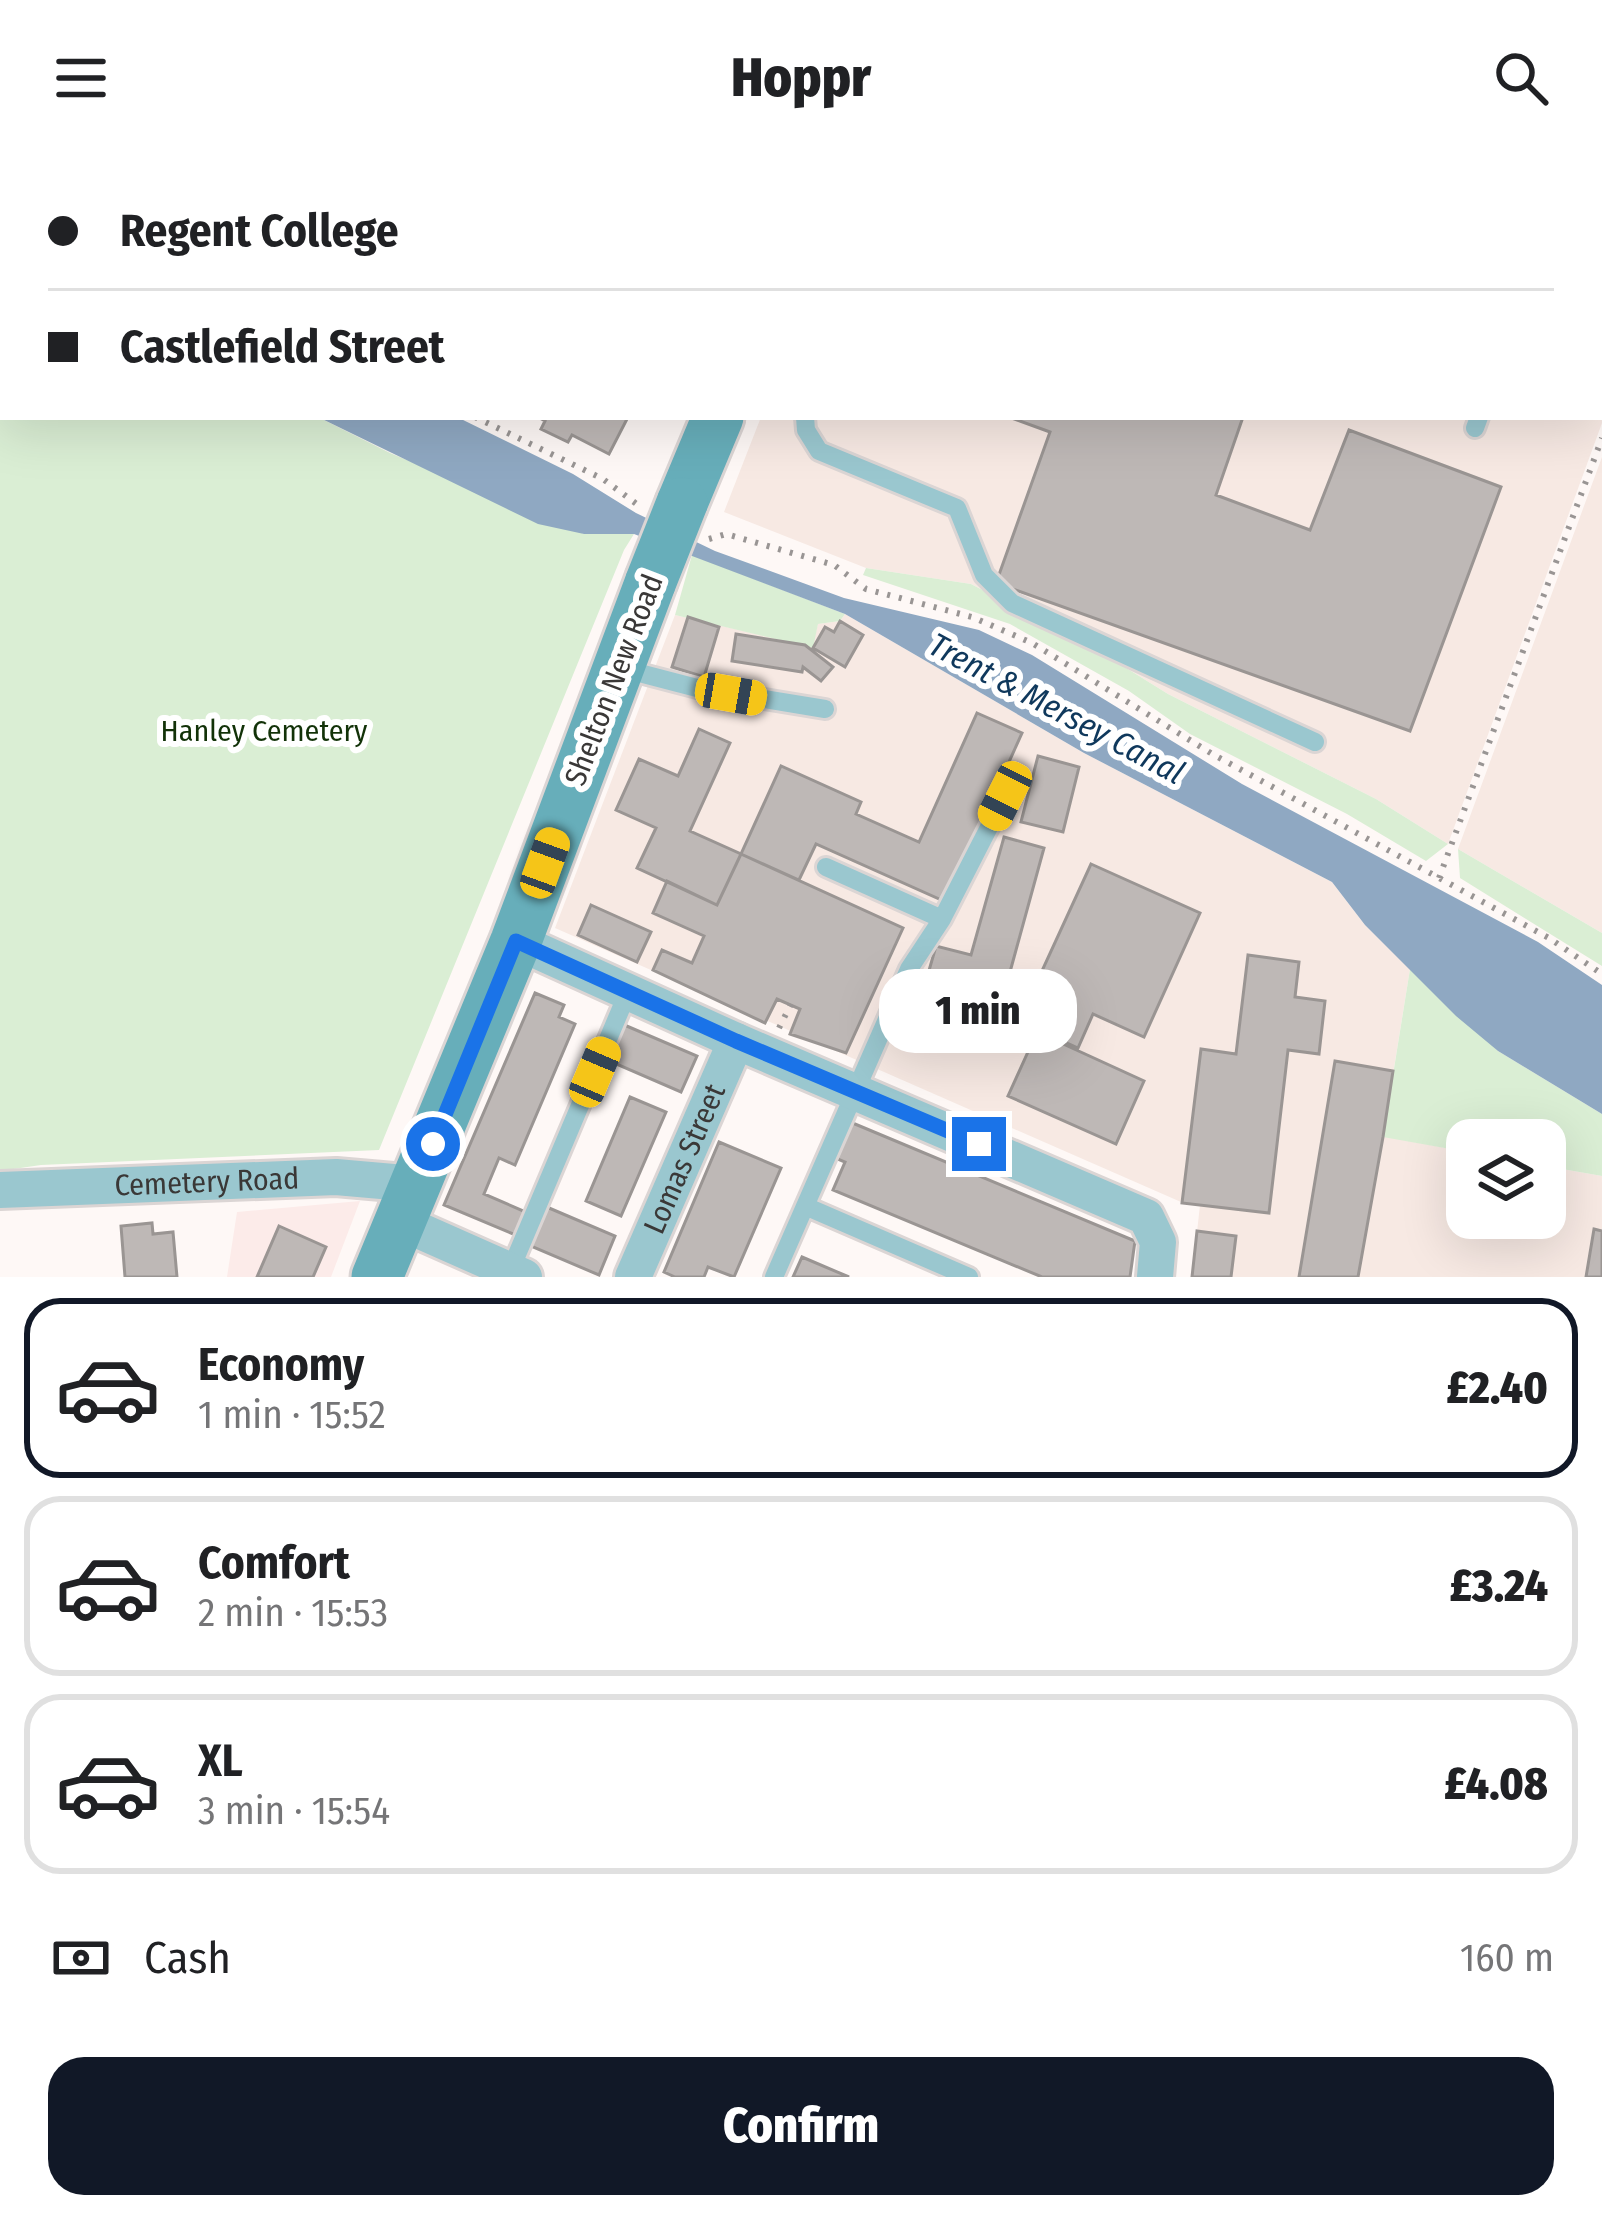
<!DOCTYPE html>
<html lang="en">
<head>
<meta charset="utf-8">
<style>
  body { margin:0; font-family:"Fira Sans Condensed",sans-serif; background:#f6f6f6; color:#202124; height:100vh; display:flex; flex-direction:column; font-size:45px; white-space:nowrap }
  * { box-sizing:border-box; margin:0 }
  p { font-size:39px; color:#757577 }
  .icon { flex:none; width:66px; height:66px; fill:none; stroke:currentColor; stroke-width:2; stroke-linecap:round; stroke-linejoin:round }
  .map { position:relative; height:1121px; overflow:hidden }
  .details { display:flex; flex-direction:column; background:#fff; flex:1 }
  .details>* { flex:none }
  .top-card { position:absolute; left:0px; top:0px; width:1602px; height:264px; box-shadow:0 12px 48px #0002; display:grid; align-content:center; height:264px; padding:0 48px; background:#fff }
  .buttons { position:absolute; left:1446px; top:963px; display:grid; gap:24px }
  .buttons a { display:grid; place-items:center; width:120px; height:120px; border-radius:24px; background:#fff; box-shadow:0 12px 48px #0002; font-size:60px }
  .end { position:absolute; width:54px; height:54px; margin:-27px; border:15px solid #1a73e8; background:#fff; box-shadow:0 0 0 6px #fff }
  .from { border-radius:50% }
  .bubble { position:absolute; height:84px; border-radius:36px; background:#fff; box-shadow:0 12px 48px #0002; font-size:39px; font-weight:800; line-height:84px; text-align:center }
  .car { position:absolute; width:36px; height:72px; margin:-36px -18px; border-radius:15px; box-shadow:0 0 9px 3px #0007; background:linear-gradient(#f5c518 24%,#345 0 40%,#f5c518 0 76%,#345 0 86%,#f5c518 0) }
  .top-card b { display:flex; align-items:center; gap:42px; height:114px; font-size:45px }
  .top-card b+b { border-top:3px solid #e0e0e0 }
  .top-card i { width:30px; height:30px; background:#202124 }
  ul { padding:21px 0 0; list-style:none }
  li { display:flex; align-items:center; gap:36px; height:180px; margin:0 24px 18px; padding:0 24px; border:6px solid #e0e0e0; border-radius:36px }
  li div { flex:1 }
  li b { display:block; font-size:45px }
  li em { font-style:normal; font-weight:800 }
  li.current { border-color:#111827 }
  li>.icon { width:108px; height:108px; stroke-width:1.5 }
  .pay { display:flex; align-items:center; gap:30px; height:132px; padding:0 48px; font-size:45px }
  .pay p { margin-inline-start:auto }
  .primary-button { display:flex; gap:24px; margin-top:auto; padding:24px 48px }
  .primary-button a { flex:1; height:138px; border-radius:36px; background:#111827; color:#fff; font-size:48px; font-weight:800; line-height:138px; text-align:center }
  header { display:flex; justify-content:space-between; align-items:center; height:156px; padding:0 48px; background:#fff; font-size:54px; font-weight:800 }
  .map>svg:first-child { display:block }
  .built { fill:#f7e9e3 }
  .education { fill:#fcebe9 }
  .green { fill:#daeed4 }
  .water { fill:#8fa8c2 }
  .building { fill:#beb8b6; stroke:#9a9593; stroke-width:3 }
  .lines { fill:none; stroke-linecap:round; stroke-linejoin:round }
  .lane-casing { stroke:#dbd5d4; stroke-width:24 }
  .street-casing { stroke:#dbd5d4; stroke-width:42 }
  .secondary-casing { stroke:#dbd5d4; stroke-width:57 }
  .path { stroke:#999594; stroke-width:6; stroke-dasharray:3 9; stroke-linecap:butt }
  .lane { stroke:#9ac7cf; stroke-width:18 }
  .street { stroke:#9ac7cf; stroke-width:36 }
  .secondary { stroke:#67aeba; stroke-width:51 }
  .secondary-bridge-casing { stroke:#dbd5d4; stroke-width:57; stroke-linecap:butt }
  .secondary-bridge { stroke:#67aeba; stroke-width:51 }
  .route { stroke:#1a73e8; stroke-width:15 }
  .labels { text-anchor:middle; stroke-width:12; stroke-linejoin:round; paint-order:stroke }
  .street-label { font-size:30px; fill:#3a3837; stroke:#fff }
  .park-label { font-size:30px; fill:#123208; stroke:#fff }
  .water-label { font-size:33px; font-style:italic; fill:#0f385c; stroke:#fff }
</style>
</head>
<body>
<header><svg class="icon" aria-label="menu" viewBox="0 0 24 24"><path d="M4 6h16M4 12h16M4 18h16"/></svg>Hoppr<svg class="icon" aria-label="search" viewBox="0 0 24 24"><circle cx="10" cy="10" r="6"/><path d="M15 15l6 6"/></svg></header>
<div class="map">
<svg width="1602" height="1121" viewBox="0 0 1602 1121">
  <rect width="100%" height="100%" fill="#fef8f6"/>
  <!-- built -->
  <path class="built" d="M1599,84L1602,267L1448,688L1376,643L1168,538L1094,492L971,428L866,412L724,356L761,261H1599Z
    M1602,301V777L1458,693Z
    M845,458L1084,597L1332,726L1365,769L1410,813L1383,980L1467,996V1062H1545V1010L1602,1020V1121H1192L1200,1049L1181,1046L555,772L675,459L812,491L818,468L840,465Z"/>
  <!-- education -->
  <path class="education" d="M360,1045L331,1121H227L237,1056Z"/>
  <!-- green -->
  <path class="green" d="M0,100L3,261H318L390,297L584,378H634L624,394L379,994L41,1009L0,1015Z
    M692,399L845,458L840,465L818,468L813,492L675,459Z
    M866,412L971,428L1094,492L1168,538L1376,643L1448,688L1426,705L1347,658L1190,578L1129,535L1010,468L863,419Z
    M1458,693L1602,777V810L1460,722Z
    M1410,813L1498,895L1602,958V1020L1545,1010V984H1467V996L1383,981Z"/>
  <!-- water -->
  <path class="water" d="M318,261H457L573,318L636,357L715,395L844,442L979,474L1032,499L1242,628L1538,786L1602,829V958L1498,895L1456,860L1365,769L1332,726L1084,597L845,458L634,378H584L538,368Z"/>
  <!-- building -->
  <path class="building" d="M412,0H495L494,3Z
    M724,0H772L723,3Z
    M873,0H1272L1281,3H872Z
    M538,261H624L627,263L609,298L572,279L568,286L541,273L545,265Z
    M1009,261H1243L1216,339L1310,374L1349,274L1501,331L1410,575L996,427L1050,276Z
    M688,461L719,471L704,521L672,511Z
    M840,465L863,479L845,511L813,492L825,471L834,476Z
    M736,478L805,489L833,511L821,525L803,511L802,516L732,505Z
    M977,557L1022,577L946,746L816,688L799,724L741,698L781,610L861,646L856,658L919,686Z
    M699,573L730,587L690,675L741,698L717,749L637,712L656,672L616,654L639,603L678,620Z
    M1038,600L1079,611L1063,676L1021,666Z
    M1004,681L1044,692L996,867L924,832L936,790L971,799Z
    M741,698L903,772L846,897L790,878L800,853L777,843L765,867L653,814L662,794L692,807L704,780L653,757L667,725L717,749Z
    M1091,708L1200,757L1144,881L1093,858L1078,892L1019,865Z
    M591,749L651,776L637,806L578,779Z
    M1248,799L1299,806L1295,841L1325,845L1319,898L1288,894L1269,1057L1182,1047L1201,893L1236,898Z
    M535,837L564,849L559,861L575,868L515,1009L499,1002L484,1038L528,1057L518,1080L444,1049Z
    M622,868L697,900L681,936L607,904Z
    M1037,876L1144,925L1116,988L1008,940Z
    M1335,905L1393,915L1383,981L1358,1121H1299Z
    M630,941L666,956L621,1060L586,1045Z
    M843,963L1135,1085L1130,1121H1042L833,1034L845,1006L828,999Z
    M719,986L781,1012L734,1121L708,1111L704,1121H675L664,1116Z
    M542,1049L615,1080L599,1119L526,1088Z
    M152,1067L153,1078L173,1076L177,1121H125L121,1070Z
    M279,1070L326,1091L313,1121H257Z
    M1594,1073L1602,1075V1121H1586Z
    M1197,1075L1236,1080L1231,1121H1192Z
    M802,1101L849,1121H793Z"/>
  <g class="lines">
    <!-- lane casing -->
    <g class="lane-casing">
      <path id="lane" d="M1473,3L1474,0
        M805,261L806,274L819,295L957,352L984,419L1012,447L1315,586
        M1475,272L1479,261
        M624,513L697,532L825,553
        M826,711L942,763
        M805,1050L969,1121
        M510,1115L628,836
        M774,1121L909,813L942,763L1005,640"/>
    </g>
    <!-- street casing -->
    <g class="street-casing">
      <g id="street">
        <path d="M262,0L268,3"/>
        <path d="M1412,0L1420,3"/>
        <path d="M100,3L102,0"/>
        <path d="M343,3L345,0"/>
        <path d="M541,3L542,0"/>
        <path d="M1599,68L1602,69"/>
        <path d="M516,785L736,885L1146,1061L1158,1086L1155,1121"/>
        <path id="s1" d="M0,1034L336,1021L416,1028"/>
        <path d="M400,1066L524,1121"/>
        <path id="s2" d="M633,1121L736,885"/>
      </g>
    </g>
    <!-- secondary casing -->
    <g class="secondary-casing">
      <path id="secondary" d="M820,3L821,0
        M682,347L718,261
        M377,1121L516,785L651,425"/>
    </g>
    <!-- path -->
    <path class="path" d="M0,20L3,22
      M475,261L603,323L638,349
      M709,383L726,378L834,409L866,433L972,461L1032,487L1214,599L1549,782L1602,818
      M1439,722L1602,282
      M779,872L791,848"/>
    <!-- lane -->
    <use href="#lane" class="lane"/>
    <!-- street -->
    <use href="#street" class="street"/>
    <!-- secondary -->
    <use href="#secondary" class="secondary"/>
    <!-- secondary-bridge casing -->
    <g class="secondary-bridge-casing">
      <path id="secondary-bridge" d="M651,425L682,347"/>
    </g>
    <!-- secondary-bridge -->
    <use href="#secondary-bridge" class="secondary-bridge"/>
  </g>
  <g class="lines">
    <!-- route -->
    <path class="route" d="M433,988L516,785L736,885L979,988"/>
  </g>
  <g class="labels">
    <!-- street labels -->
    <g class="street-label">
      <text transform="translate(614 524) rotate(-69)" y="10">Shelton New Road</text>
      <text dy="10" stroke="none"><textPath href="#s2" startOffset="129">Lomas Street</textPath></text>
      <text dy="10" stroke="none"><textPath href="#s1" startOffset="207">Cemetery Road</textPath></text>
    </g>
    <!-- park labels -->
    <g class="park-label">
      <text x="264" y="585">Hanley Cemetery</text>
    </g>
    <!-- water labels -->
    <g class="water-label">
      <text transform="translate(1057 552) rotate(28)" y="12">Trent &amp; Mersey Canal</text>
    </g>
  </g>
</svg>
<div class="buttons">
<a><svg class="icon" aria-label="layers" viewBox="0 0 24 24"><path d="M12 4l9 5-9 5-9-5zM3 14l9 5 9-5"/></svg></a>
</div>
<i class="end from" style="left:433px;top:988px"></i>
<i class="end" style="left:979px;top:988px"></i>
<div class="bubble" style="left:879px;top:813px;width:198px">1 min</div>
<i class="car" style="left:731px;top:538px;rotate:100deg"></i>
<i class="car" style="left:1005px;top:640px;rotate:207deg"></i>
<i class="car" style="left:545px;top:707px;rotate:20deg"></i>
<i class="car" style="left:595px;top:916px;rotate:23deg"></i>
<div class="top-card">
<b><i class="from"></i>Regent College</b>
<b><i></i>Castlefield Street</b>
</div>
</div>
<section class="details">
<ul>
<li class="current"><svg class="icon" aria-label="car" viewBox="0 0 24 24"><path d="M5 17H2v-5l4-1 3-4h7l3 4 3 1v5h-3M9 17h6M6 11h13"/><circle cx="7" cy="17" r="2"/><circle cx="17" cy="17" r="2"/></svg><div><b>Economy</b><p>1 min · 15:52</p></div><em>£2.40</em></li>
<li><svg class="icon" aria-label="car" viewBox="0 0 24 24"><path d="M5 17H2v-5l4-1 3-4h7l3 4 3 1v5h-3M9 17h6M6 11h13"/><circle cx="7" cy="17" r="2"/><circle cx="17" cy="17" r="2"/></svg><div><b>Comfort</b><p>2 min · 15:53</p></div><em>£3.24</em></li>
<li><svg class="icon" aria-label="car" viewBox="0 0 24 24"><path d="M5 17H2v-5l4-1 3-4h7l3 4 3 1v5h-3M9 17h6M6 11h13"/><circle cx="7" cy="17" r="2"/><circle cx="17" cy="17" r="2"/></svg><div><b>XL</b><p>3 min · 15:54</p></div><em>£4.08</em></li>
</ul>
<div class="pay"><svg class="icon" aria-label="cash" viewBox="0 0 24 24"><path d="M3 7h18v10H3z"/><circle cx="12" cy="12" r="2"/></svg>Cash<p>160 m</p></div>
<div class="primary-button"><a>Confirm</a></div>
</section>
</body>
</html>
